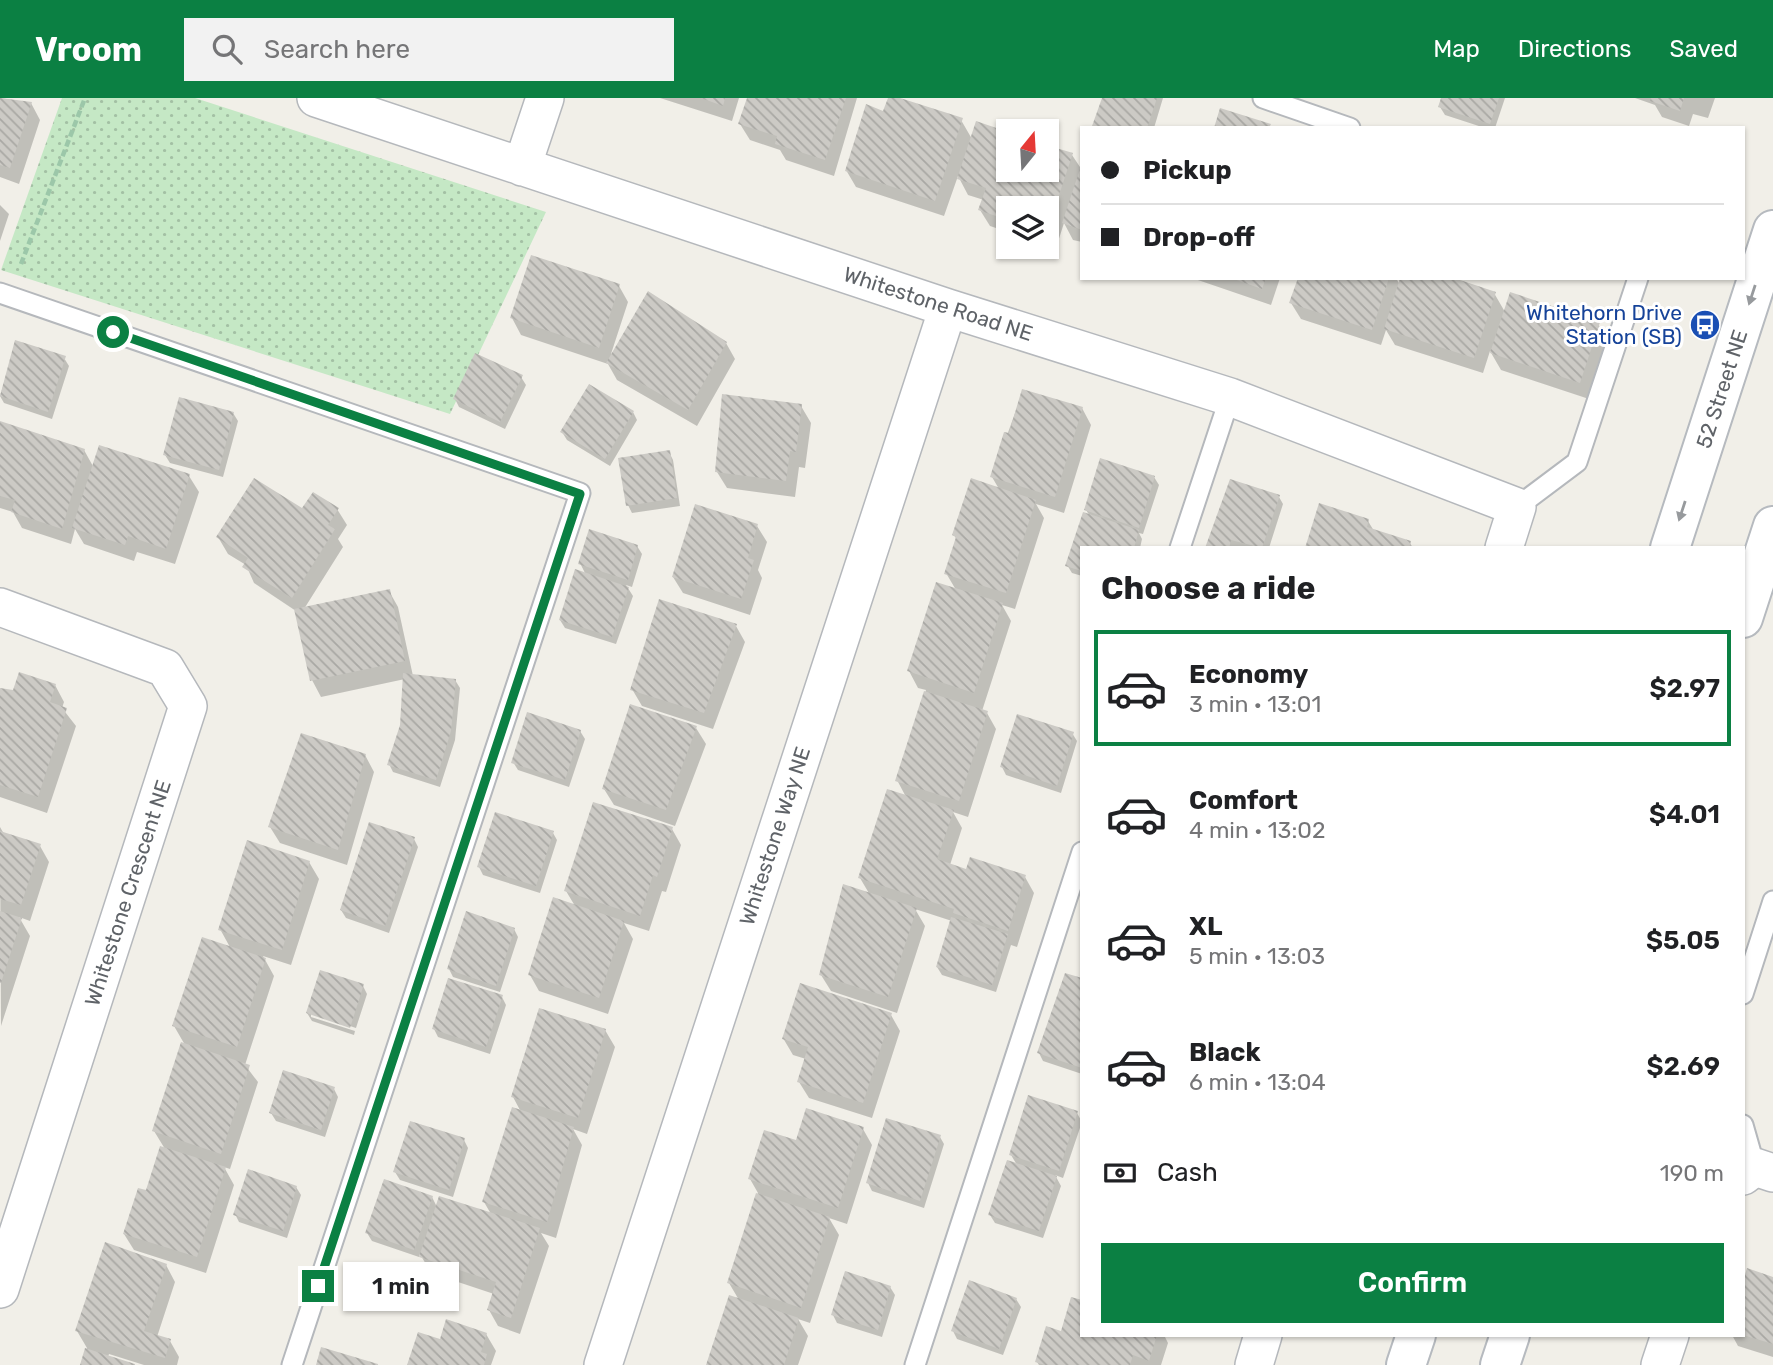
<!DOCTYPE html>
<html lang="en">
<head>
<meta charset="utf-8">
<style>
  body { margin:0; font-family:Rubik,sans-serif; background:#f2f2f2; color:#202124; height:100vh; display:flex; flex-direction:column; font-size:26px; white-space:nowrap }
  * { box-sizing:border-box; margin:0 }
  p { font-size:23px; color:#757577 }
  .icon { flex:none; width:38px; height:38px; fill:none; stroke:currentColor; stroke-width:2; stroke-linecap:round; stroke-linejoin:round }
  .map { position:relative; flex:1; overflow:hidden }
  .sheet { position:absolute; left:1080px; top:448px; width:665px; height:791px; display:flex; flex-direction:column; background:#fff; border-radius:0px; box-shadow:0 2px 5px #0004 }
  .sheet>* { flex:none }
  .guide { position:absolute; left:1080px; top:28px; width:665px; height:154px; border-radius:0px; box-shadow:0 2px 5px #0004; display:grid; align-content:center; height:154px; padding:0 21px; background:#fff }
  .needle { width:46px; rotate:18deg }
  .buttons { position:absolute; left:996px; top:21px; display:grid; gap:14px }
  .buttons a { display:grid; place-items:center; width:63px; height:63px; border-radius:0px; background:#fff; box-shadow:0 2px 5px #0004; font-size:35px }
  .end { position:absolute; width:32px; height:32px; margin:-16px; border:9px solid #0b8043; background:#fff; box-shadow:0 0 0 4px #fff }
  .from { border-radius:50% }
  .bubble { position:absolute; height:49px; border-radius:0px; background:#fff; box-shadow:0 2px 5px #0004; font-size:23px; font-weight:600; line-height:49px; text-align:center }
  .guide b { display:flex; align-items:center; gap:24px; height:66px; font-size:26px }
  .guide b+b { border-top:2px solid #e0e0e0 }
  .guide i { width:18px; height:18px; background:#202124 }
  ul { padding:0; list-style:none }
  li { display:flex; align-items:center; gap:21px; height:116px; margin:0 14px 10px; padding:0 7px; border:4px solid transparent; border-radius:0px }
  li div { flex:1 }
  li b { display:block; font-size:26px }
  li em { font-style:normal; font-weight:600 }
  li.active { border-color:#0b8043 }
  li>.icon { width:63px; height:63px; stroke-width:1.5 }
  h2 { padding:0 21px; font-size:32px; line-height:84px }
  .pay { display:flex; align-items:center; gap:18px; height:77px; padding:0 21px; font-size:26px }
  .pay p { margin-inline-start:auto }
  .cta { display:flex; gap:14px; margin-top:auto; padding:14px 21px }
  .cta a { flex:1; height:80px; border-radius:0px; background:#0b8043; color:#fff; font-size:28px; font-weight:600; line-height:80px; text-align:center }
  header { display:flex; align-items:center; gap:42px; box-sizing:border-box; height:98px; padding:0 35px; background:#0b8043; color:#fff }
  header strong { font-size:33px }
  nav { display:flex; gap:38px; margin-inline-start:auto; font-size:24px }
  .search { width:490px; height:63px; background:#f2f2f2; display:flex; align-items:center; gap:18px; box-sizing:border-box; padding:0 24px; border-radius:0px; color:#757577; font-size:26px }
  .map>svg:first-child { display:block }
  .park { fill:url(#park-dots) }
  .shadow { fill:#0003 }
  .building { fill:url(#building-back-hatch) }
  .lines { fill:none; stroke-linecap:round; stroke-linejoin:round }
  .service-casing { stroke:#b5b8bc; stroke-width:23 }
  .minor-casing { stroke:#b5b8bc; stroke-width:40 }
  .secondary-casing { stroke:#b6babf; stroke-width:42 }
  .path { stroke:#9cc7a9; stroke-width:4.5; stroke-dasharray:7 3.5; stroke-linecap:butt }
  .service { stroke:#fff; stroke-width:19 }
  .minor { stroke:#fff; stroke-width:37 }
  .secondary { stroke:#fff; stroke-width:38 }
  .oneway { fill:#979a9d }
  .route { stroke:#0b8043; stroke-width:9 }
  .labels { text-anchor:middle; stroke-width:6; stroke-linejoin:round; paint-order:stroke }
  .street-label { font-size:21px; fill:#5f6368; stroke:#fff }
  .transit-label { font-size:21px; fill:#164399; stroke:#fff; text-anchor:end }
</style>
</head>
<body>
<header>
<strong>Vroom</strong>
<div class="search"><svg class="icon" aria-label="search" viewBox="0 0 24 24"><circle cx="10" cy="10" r="6"/><path d="M15 15l6 6"/></svg>Search here</div>
<nav><a>Map</a><a>Directions</a><a>Saved</a></nav>
</header>
<div class="map">
<svg width="1773" height="1267" viewBox="0 0 1773 1267">
  <defs>
    <pattern id="park-dots" width="8" height="8" patternUnits="userSpaceOnUse" patternTransform="scale(1.75)"><rect width="8" height="8" fill="#c5e8c5"/><path d="M2 2h.1M6 6h.1" fill="none" stroke="#a3c0a4" stroke-width="1.8" stroke-linecap="round"/></pattern>
    <pattern id="building-back-hatch" width="6" height="6" patternUnits="userSpaceOnUse" patternTransform="scale(1.75)"><rect width="6" height="6" fill="#cccac5"/><path d="M-1 5l2 2M0 0l6 6M5-1l2 2" fill="none" stroke="#a9a8a4"/></pattern>
  </defs>
  <rect width="100%" height="100%" fill="#f1efe8"/>
  <!-- park -->
  <path class="park" d="M62,0H195L546,114L450,316L1,172Z"/>
  <!-- shadow -->
  <path class="shadow" d="M0,0L31,5L40,22L19,86L0,79Z
    M660,0H739L732,23Z
    M748,0H857L834,78L786,62L780,52L750,42L740,26Z
    M890,0L961,22L972,41L1008,36V72H1046L1072,57L1082,72V144L1073,142L1064,125L1056,150L1046,147V110H1008V134L990,128L980,112L984,102L968,97L958,78L944,118L856,89L846,72L885,15Z
    M1103,0H1163L1154,30H1095Z
    M1443,0H1505L1495,30H1485L1445,17L1440,9Z
    M1715,0L1708,20L1693,16L1689,28L1662,19L1655,7L1635,0Z
    M0,107L9,116L0,143Z
    M1192,180H1280L1271,207Z
    M1299,180H1396L1400,187L1494,195L1505,214L1598,226L1608,242L1589,301L1501,272L1490,253L1483,275L1395,247L1386,232L1381,247L1301,221L1291,205Z
    M619,188L628,204L611,256L726,245L735,261L697,328L617,282L608,266L521,237L512,220Z
    M17,244L64,260L69,268L52,321L4,305L0,298Z
    M521,279L526,287L505,331L459,309L455,301Z
    M1023,293L1082,310L1091,327L1064,415L1036,406L1044,420L1015,511L1002,507L1011,523L982,613L987,615L996,631L968,719L953,714L962,730L950,767L968,773L1025,779L1034,795L1017,849L1011,847L996,894L942,877L937,869L952,823L915,811L925,828L897,915L831,893L821,877L870,797L860,780L906,699L897,682L926,592L918,590L909,573L956,492L946,475L957,442L954,437L999,391L992,379Z
    M801,308L811,325L805,370L799,369L795,399L727,390L717,374Z
    M633,314L637,322L610,368L567,342L562,334Z
    M233,315L238,323L223,379L170,365L165,357Z
    M0,325L84,352L94,370L189,378L199,394L175,466L137,454L134,463L84,446L75,431L71,446L22,430L13,414L0,410Z
    M669,354L673,362L680,408L632,415L628,407Z
    M1154,379L1159,387L1143,436L1139,435L1142,441L1140,450H1082V478L1072,475L1067,467L1090,418L1086,412Z
    M1279,399L1283,406L1269,450H1207Z
    M337,411L347,427L338,441L343,449L304,511L389,493L398,509L413,578L455,582L460,590L455,642L440,689L393,674L389,666L402,627L405,581L321,599L312,582L296,513L254,485L246,467L228,456L218,439L303,413Z
    M1368,423L1374,433L1410,445L1413,450H1307Z
    M757,428L767,444L758,472L762,480L750,517L683,495L673,479Z
    M637,448L642,456L632,489L626,487L633,498L616,546L565,530L560,522L586,477L580,465Z
    M736,528L745,544L713,631L642,608L632,591Z
    M55,587L64,604L62,610L76,628L47,715L0,699V595Z
    M696,630L706,646L675,728L614,707L604,691Z
    M580,633L585,641L569,689L518,672L513,664Z
    M1072,635L1077,643L1061,695L1006,677L1002,669Z
    M365,657L374,674L347,767L280,745L270,729Z
    M0,729L4,736L40,748L49,764L30,823L19,819L30,838L1,928Z
    M672,731L681,747L666,794L662,793L649,833L624,825L633,841L608,916L539,893L530,877L575,808L566,793Z
    M553,735L557,742L540,795L483,777L479,769Z
    M414,741L418,749L389,835L346,820L341,812Z
    M309,764L319,781L291,867L263,858L274,878L245,967L258,984L230,1071L224,1069L234,1087L206,1175L134,1152L124,1136L147,1095L165,1051L154,1033L185,947L174,928L231,851L220,831Z
    M514,831L518,839L500,894L453,879L449,871Z
    M1082,882V976L1043,963L1039,955Z
    M363,888L367,896L356,930L311,915V919L355,933L354,937L312,923L307,915Z
    M502,899L506,907L490,956L438,939L434,931Z
    M891,917L900,933L872,1020L809,1000L799,984L806,961L793,957L783,940Z
    M605,932L615,949L587,1036L573,1031L582,1047L556,1140L541,1135L549,1148L520,1236L498,1228L489,1212L494,1196L431,1175L420,1156L419,1159L372,1143L367,1135L432,1099L437,1109L491,1116L484,1104L521,1014L513,999Z
    M334,991L338,999L325,1039L276,1023L271,1015Z
    M1077,1015L1082,1024L1063,1080L1055,1077L1061,1088L1043,1140L995,1125L990,1117L1017,1067L1011,1057Z
    M863,1031L872,1047L847,1126L829,1120L839,1137L810,1225L798,1221L808,1238L798,1267H708L739,1202L729,1185L758,1095L750,1081L797,1044Z
    M940,1039L944,1046L924,1110L872,1093L868,1085Z
    M464,1042L468,1050L453,1099L400,1082L395,1074Z
    M296,1089L301,1097L287,1140L239,1124L235,1116Z
    M166,1167L175,1184L157,1239L170,1243L179,1259L177,1267H144L109,1256L108,1259L131,1267H82L87,1250L77,1233Z
    M1773,1179V1259L1738,1248L1732,1237H1743V1188Z
    M890,1189L895,1197L882,1239L837,1225L833,1217Z
    M1016,1201L1021,1209L1003,1257L957,1241L953,1233Z
    M486,1236L496,1253L491,1267H408L441,1243Z
    M1082,1237H1164L1168,1245L1161,1267H1039L1037,1264Z"/>
  <!-- building -->
  <path class="building" d="M0,0L32,4L10,70L0,67Z
    M701,0H725L723,8Z
    M747,0H846L825,62L775,46L777,38L738,26Z
    M888,0H900L963,20L935,103L845,73L866,6L883,13Z
    M1102,0H1157L1147,30H1097L1092,28Z
    M1441,0H1499L1490,26L1438,9Z
    M1651,0H1684L1680,13L1650,3Z
    M1220,10L1271,26L1269,30H1214Z
    M976,23L1008,34V72H1046V47L1073,55L1047,133L1046,110H1008V122L978,112L986,90L957,81Z
    M1081,68H1082V132L1062,125Z
    M531,157L620,186L599,250L510,220Z
    M1231,180H1266L1262,191Z
    M1298,180H1389L1372,232L1289,205Z
    M1400,180H1454L1496,194L1474,260L1384,231Z
    M648,193L727,244L688,312L606,265Z
    M1510,194L1600,224L1580,285L1490,255Z
    M15,242L66,258L48,314L0,298Z
    M475,255L523,277L500,324L453,301Z
    M589,286L634,313L605,361L560,334Z
    M1022,291L1083,309L1055,399L990,379L1004,334L1009,335Z
    M722,296L802,306L796,354L790,353L786,383L715,374Z
    M179,299L234,314L219,372L163,357Z
    M0,323L85,351L62,431L11,414L15,402L0,398Z
    M99,347L190,376L166,451L128,438L125,447L72,430Z
    M670,352L677,400L626,408L618,360Z
    M1100,360L1155,378L1139,430L1084,412Z
    M254,380L302,410L313,394L339,410L328,427L335,431L292,500L242,469L248,460L216,439Z
    M971,380L1036,402L1006,495L944,476L956,439L952,437Z
    M1230,381L1280,397L1262,450L1231,442L1229,450H1205Z
    M1319,405L1369,421L1367,429L1411,443L1409,450H1305Z
    M695,406L758,426L748,460L754,462L741,501L672,479Z
    M1083,414L1139,432L1134,450H1082V473L1065,468Z
    M589,431L638,447L628,482L578,466Z
    M575,471L629,489L612,539L559,522Z
    M936,484L1003,505L974,595L907,573Z
    M390,491L405,563L310,583L294,511Z
    M659,501L737,526L704,615L630,592Z
    M19,574L56,586L50,604L67,610L38,699L0,687V590L13,592Z
    M403,575L456,581L451,633L436,682L387,667L400,627Z
    M924,593L988,613L959,703L895,683Z
    M630,606L697,628L666,712L602,691Z
    M527,614L581,632L565,682L511,665Z
    M1017,616L1074,634L1057,688L1000,669Z
    M301,635L366,656L338,752L268,729Z
    M887,691L954,712L937,761L966,771L970,759L1026,777L1008,833L953,815L954,811L858,780Z
    M593,704L673,729L657,779L653,777L640,818L564,793Z
    M495,714L554,733L536,788L477,769Z
    M369,724L415,739L385,828L340,812Z
    M0,733L41,746L21,807L0,801Z
    M247,742L310,763L282,852L218,832Z
    M843,786L917,810L888,899L819,877Z
    M553,799L624,823L599,900L528,877Z
    M0,813L22,820L1,885H0Z
    M466,813L515,830L496,888L447,871Z
    M951,819L1008,836L992,887L936,869Z
    M202,839L266,860L237,949L172,928Z
    M320,872L364,886L350,930L306,915Z
    M1065,875L1082,880V970L1037,955Z
    M448,880L503,897L486,949L432,931Z
    M800,885L892,915L863,1005L797,984L808,949L782,941Z
    M539,910L606,931L578,1020L511,999Z
    M181,944L250,967L221,1056L152,1033Z
    M283,972L335,989L321,1032L269,1015Z
    M1028,997L1078,1013L1059,1073L1009,1057Z
    M512,1009L574,1029L547,1124L482,1104Z
    M806,1010L864,1029L838,1110L748,1081L764,1032L796,1042Z
    M886,1020L941,1037L920,1103L866,1085Z
    M410,1023L465,1040L449,1092L393,1074Z
    M160,1048L226,1069L197,1159L123,1136L138,1090L146,1092Z
    M1007,1062L1057,1078L1039,1133L988,1117Z
    M248,1071L297,1088L283,1133L233,1117Z
    M384,1081L433,1098L414,1152L365,1135Z
    M756,1095L830,1119L801,1210L727,1185Z
    M439,1098L540,1130L511,1220L487,1212L496,1184L419,1159Z
    M105,1144L167,1166L144,1233L171,1241L165,1260L75,1233Z
    M1747,1170L1773,1179V1246L1743,1237V1183Z
    M845,1173L891,1188L878,1232L831,1217Z
    M969,1182L1017,1200L999,1251L951,1233Z
    M729,1197L799,1220L784,1267H706Z
    M1071,1199L1082,1202V1237H1157L1149,1263L1133,1257L1130,1267H1045L1035,1264L1046,1228L1061,1233Z
    M446,1221L487,1235L481,1254L487,1256L484,1267H407L418,1234L440,1241Z
    M321,1249L378,1266V1267H316Z
    M85,1250L135,1266V1267H80Z"/>
  <g class="lines">
    <!-- service casing -->
    <g class="service-casing">
      <path id="service" d="M1263,0L1350,30
        M0,195L580,395L292,1267
        M1517,409L1577,364L1638,180
        M1180,450L1230,299
        M1743,896L1773,803
        M1743,1027L1755,1069
        M915,1267L1082,754"/>
    </g>
    <!-- minor casing -->
    <g class="minor-casing">
      <path id="minor" d="M316,0L948,210L1230,299L1517,409L1504,450
        M522,69L545,0
        M0,509L165,570L188,608L0,1191
        M1743,1078L1755,1069L1773,1075
        M603,1267L948,210
        M1254,1267L1263,1237
        M1660,1267L1670,1237"/>
    </g>
    <!-- secondary casing -->
    <g class="secondary-casing">
      <path id="secondary" d="M1670,450L1773,132
        M1743,520L1773,428
        M1406,1267L1416,1237
        M1500,1267L1510,1237"/>
    </g>
    <!-- path -->
    <path class="path" d="M21,166L85,0"/>
    <!-- service -->
    <use href="#service" class="service"/>
    <!-- minor -->
    <use href="#minor" class="minor"/>
    <!-- secondary -->
    <use href="#secondary" class="secondary"/>
  </g>
  <!-- one-way arrows -->
  <defs><path id="oneway-solid" d="M-6-.8H1V-3.2L6.5 0L1 3.2V.8H-6Z" transform="scale(1.75)"/></defs>
  <g class="oneway">
    <use href="#oneway-solid" transform="translate(1752 197) rotate(108)"/>
    <use href="#oneway-solid" transform="translate(1682 413) rotate(108)"/>
  </g>
  <g class="lines">
    <!-- route -->
    <path class="route" d="M113,234L580,396L318,1188"/>
  </g>
  <!-- icons -->
  <defs>
    <g id="bus-disc" transform="scale(1.575)"><circle r="9.5" fill="#1a4fb4" stroke="#fff"/><path d="M-5-6H5V4H4V6H2V4H-2V6H-4V4H-5ZM-3.5-4V0h7V-4ZM-3.5 1.2v1.5H-2V1.2ZM2 1.2v1.5H3.5V1.2Z" fill="#fff"/></g>
  </defs>
  <g fill-rule="evenodd">
    <use href="#bus-disc" x="1705" y="227"/>
  </g>
  <g class="labels">
    <!-- street labels -->
    <g class="street-label">
      <text transform="translate(938 206) rotate(18)" y="7">Whitestone Road NE</text>
      <text transform="translate(1722 291) rotate(-72)" y="7">52 Street NE</text>
      <text transform="translate(775 738) rotate(-72)" y="7">Whitestone Way NE</text>
      <text transform="translate(128 795) rotate(-72)" y="7">Whitestone Crescent NE</text>
    </g>
    <!-- transit labels -->
    <g class="transit-label">
      <text x="1682" y="222">Whitehorn Drive<tspan x="1682" dy="24">Station (SB)</tspan></text>
    </g>
  </g>
</svg>
<div class="buttons">
<a><svg class="needle" viewBox="-14 -14 28 28"><path d="M0-13l5 13h-10z" fill="#e53935"/><path d="M0 13l5-13h-10z" fill="#757577"/></svg></a>
<a><svg class="icon" aria-label="layers" viewBox="0 0 24 24"><path d="M12 4l9 5-9 5-9-5zM3 14l9 5 9-5"/></svg></a>
</div>
<i class="end from" style="left:113px;top:234px"></i>
<i class="end" style="left:318px;top:1188px"></i>
<div class="bubble" style="left:343px;top:1164px;width:116px">1 min</div>
<div class="guide">
<b><i class="from"></i>Pickup</b>
<b><i></i>Drop-off</b>
</div>
<section class="sheet">
<h2>Choose a ride</h2>
<ul>
<li class="active"><svg class="icon" aria-label="car" viewBox="0 0 24 24"><path d="M5 17H2v-5l4-1 3-4h7l3 4 3 1v5h-3M9 17h6M6 11h13"/><circle cx="7" cy="17" r="2"/><circle cx="17" cy="17" r="2"/></svg><div><b>Economy</b><p>3 min · 13:01</p></div><em>$2.97</em></li>
<li><svg class="icon" aria-label="car" viewBox="0 0 24 24"><path d="M5 17H2v-5l4-1 3-4h7l3 4 3 1v5h-3M9 17h6M6 11h13"/><circle cx="7" cy="17" r="2"/><circle cx="17" cy="17" r="2"/></svg><div><b>Comfort</b><p>4 min · 13:02</p></div><em>$4.01</em></li>
<li><svg class="icon" aria-label="car" viewBox="0 0 24 24"><path d="M5 17H2v-5l4-1 3-4h7l3 4 3 1v5h-3M9 17h6M6 11h13"/><circle cx="7" cy="17" r="2"/><circle cx="17" cy="17" r="2"/></svg><div><b>XL</b><p>5 min · 13:03</p></div><em>$5.05</em></li>
<li><svg class="icon" aria-label="car" viewBox="0 0 24 24"><path d="M5 17H2v-5l4-1 3-4h7l3 4 3 1v5h-3M9 17h6M6 11h13"/><circle cx="7" cy="17" r="2"/><circle cx="17" cy="17" r="2"/></svg><div><b>Black</b><p>6 min · 13:04</p></div><em>$2.69</em></li>
</ul>
<div class="pay"><svg class="icon" aria-label="cash" viewBox="0 0 24 24"><path d="M3 7h18v10H3z"/><circle cx="12" cy="12" r="2"/></svg>Cash<p>190 m</p></div>
<div class="cta"><a>Confirm</a></div>
</section>
</div>
</body>
</html>
